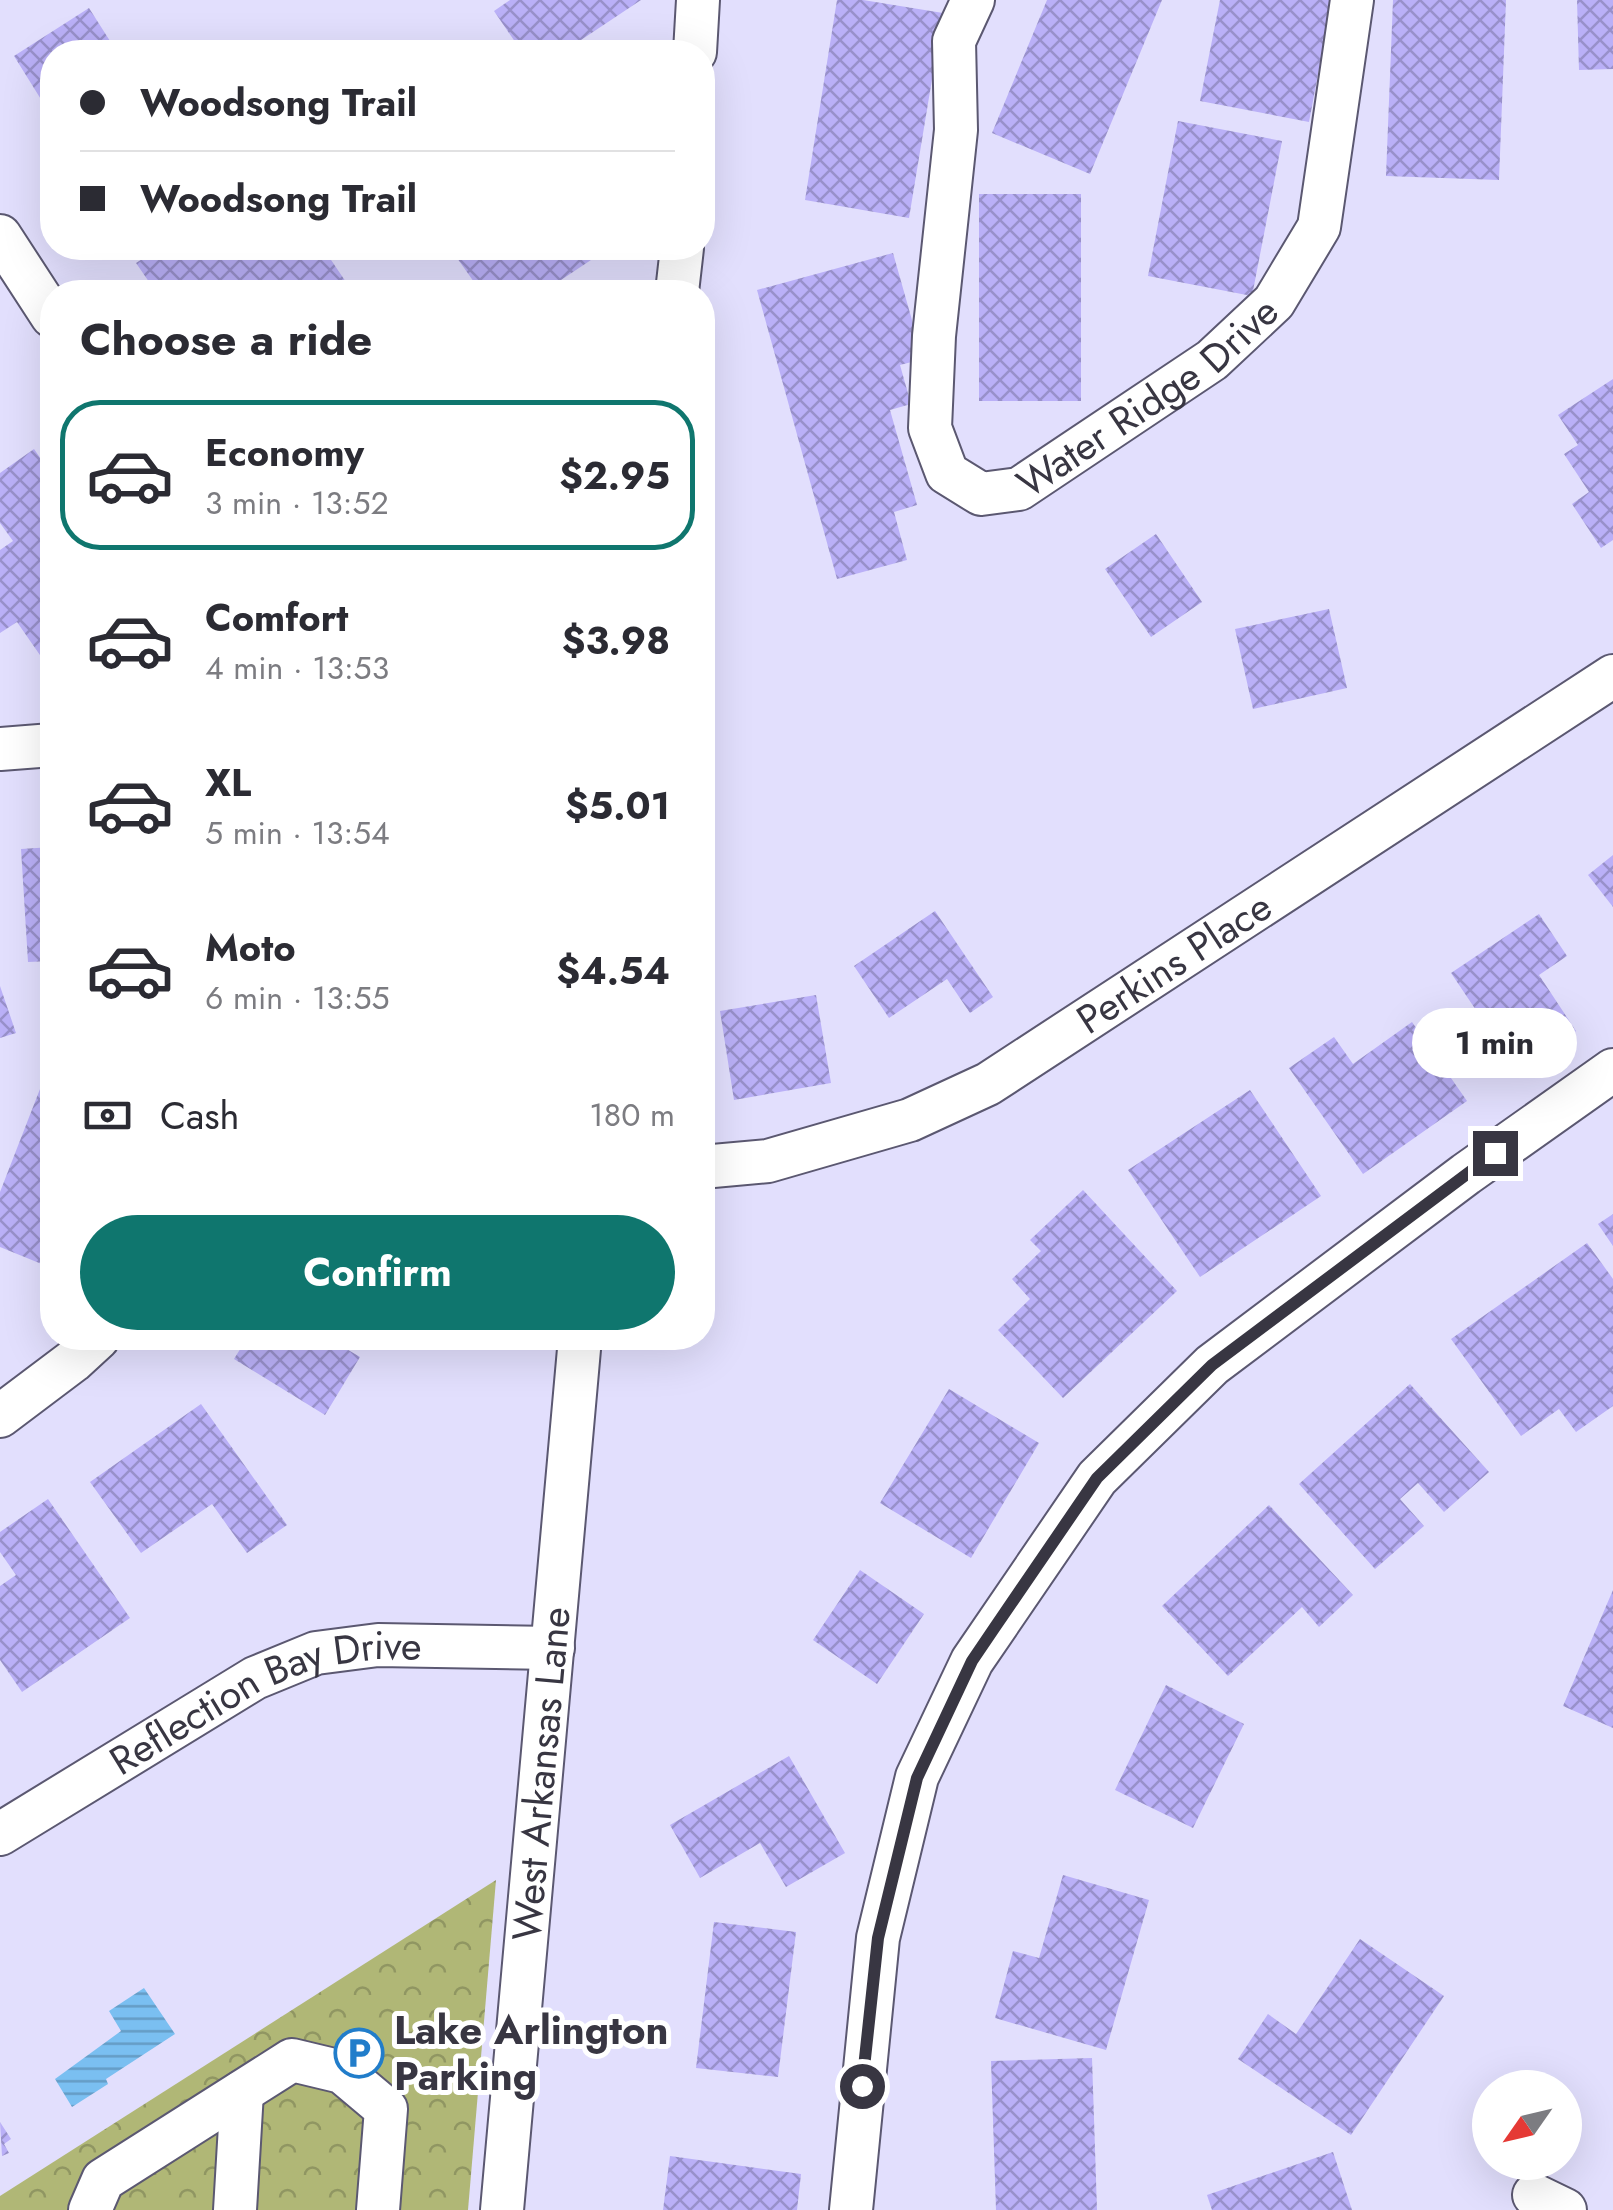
<!DOCTYPE html>
<html lang="en">
<head>
<meta charset="utf-8">
<style>
  body { margin:0; font-family:Jost,sans-serif; background:#f7f7f7; color:#2b2b33; height:100vh; display:flex; flex-direction:column; font-size:38px; white-space:nowrap }
  * { box-sizing:border-box; margin:0 }
  p { font-size:32px; color:#7c7c81 }
  .icon { flex:none; width:55px; height:55px; fill:none; stroke:currentColor; stroke-width:2; stroke-linecap:round; stroke-linejoin:round }
  .map { position:relative; flex:1; overflow:hidden }
  .details { position:absolute; left:40px; top:280px; width:675px; height:1070px; display:flex; flex-direction:column; background:#fff; border-radius:40px; box-shadow:0 10px 40px #0002 }
  .details>* { flex:none }
  .banner { position:absolute; left:40px; top:40px; width:675px; height:220px; border-radius:40px; box-shadow:0 10px 40px #0002; display:grid; align-content:center; height:220px; padding:0 40px; background:#fff }
  .needle { width:65px; rotate:236deg }
  .buttons { position:absolute; left:1472px; top:2070px; display:grid; gap:20px }
  .buttons a { display:grid; place-items:center; width:110px; height:110px; border-radius:50%; background:#fff; box-shadow:0 10px 40px #0002; font-size:50px }
  .end { position:absolute; width:45px; height:45px; margin:-22px; border:12px solid #383642; background:#fff; box-shadow:0 0 0 5px #fff }
  .from { border-radius:50% }
  .bubble { position:absolute; height:70px; border-radius:35px; background:#fff; box-shadow:0 10px 40px #0002; font-size:32px; font-weight:700; line-height:70px; text-align:center }
  .banner b { display:flex; align-items:center; gap:35px; height:95px; font-size:38px }
  .banner b+b { border-top:2px solid #e1e1e2 }
  .banner i { width:25px; height:25px; background:#2b2b33 }
  ul { padding:0; list-style:none }
  li { display:flex; align-items:center; gap:30px; height:150px; margin:0 20px 15px; padding:0 20px; border:5px solid transparent; border-radius:40px }
  li div { flex:1 }
  li b { display:block; font-size:38px }
  li em { font-style:normal; font-weight:700 }
  li.current { border-color:#0f766e }
  li>.icon { width:90px; height:90px; stroke-width:1.5 }
  h2 { padding:0 40px; font-size:45px; line-height:120px }
  .pay { display:flex; align-items:center; gap:25px; height:110px; padding:0 40px; font-size:38px }
  .pay p { margin-inline-start:auto }
  .action { display:flex; gap:20px; margin-top:auto; padding:20px 40px }
  .action a { flex:1; height:115px; border-radius:60px; background:#0f766e; color:#fff; font-size:40px; font-weight:700; line-height:115px; text-align:center }
  .map>svg:first-child { display:block }
  .park { fill:url(#park-crowns) }
  .water { fill:url(#water-rules) }
  .building { fill:url(#building-cross-hatch) }
  .lines { fill:none; stroke-linecap:round; stroke-linejoin:round }
  .minor-casing { stroke:#5b5871; stroke-width:46 }
  .minor { stroke:#fff; stroke-width:42 }
  .route { stroke:#383642; stroke-width:12 }
  .labels { text-anchor:middle; stroke-width:10; stroke-linejoin:round; paint-order:stroke }
  .street-label { font-size:40px; fill:#383642; stroke:#fff }
  .poi-label { font-size:40px; font-weight:bold; fill:#383642; stroke:#fff; text-anchor:start }
</style>
</head>
<body>
<div class="map">
<svg width="1613" height="2210" viewBox="0 0 1613 2210">
  <defs>
    <pattern id="park-crowns" width="20" height="18" patternUnits="userSpaceOnUse" patternTransform="scale(2.5)"><rect width="20" height="18" fill="#b0b776"/><path d="M2 6a3 3 0 1 1 6 0M12 15a3 3 0 1 1 6 0" fill="none" stroke="#909662"/></pattern>
    <pattern id="water-rules" width="6" height="5" patternUnits="userSpaceOnUse" patternTransform="scale(2.5)"><rect width="6" height="5" fill="#7abff1"/><path d="M0 2.5h6" fill="none" stroke="#659cc5"/></pattern>
    <pattern id="building-cross-hatch" width="8" height="8" patternUnits="userSpaceOnUse" patternTransform="scale(2.5)"><rect width="8" height="8" fill="#bab0f7"/><path d="M0 0l8 8M0 8l8-8" fill="none" stroke="#9890ca"/></pattern>
  </defs>
  <rect width="100%" height="100%" fill="#e2dffd"/>
  <!-- park -->
  <path class="park" d="M496,1880L468,2210H0V2196Z"/>
  <!-- water -->
  <path class="water" d="M144,1988L175,2034L106,2079L108,2084L72,2107L55,2079L121,2031L109,2011Z"/>
  <!-- building -->
  <path class="building" d="M510,0H641L563,52H522L494,11Z
    M837,0H863L943,13L909,218L805,200Z
    M1047,0H1162L1090,174L992,133Z
    M1220,0H1332L1309,122L1200,101Z
    M1393,0H1506L1499,180L1386,176Z
    M1577,0H1613V69L1579,70Z
    M89,8L117,52H52V117L14,56Z
    M1178,121L1282,141L1252,296L1148,276Z
    M979,194H1081V401H979Z
    M159,248H323L350,288L344,292H156L136,263Z
    M450,248H596L600,254L543,292H481Z
    M893,253L923,359L900,365L911,404L890,410L917,505L894,512L907,560L837,579L757,290Z
    M1613,379V540L1601,548L1572,504L1589,492L1564,454L1578,445L1558,415Z
    M34,449L52,475V651L42,658L17,622L0,633V550L13,541L0,523V473Z
    M1156,534L1202,602L1151,637L1105,569Z
    M1329,609L1347,688L1253,709L1235,629Z
    M52,847V961L28,962L21,849Z
    M1613,855V907L1588,875Z
    M935,911L993,997L970,1013L947,979L889,1018L854,966Z
    M1539,914L1567,956L1539,975L1576,1031L1517,1071L1451,973Z
    M0,986L16,1033L0,1038Z
    M816,995L831,1083L734,1100L720,1011Z
    M1412,1022L1467,1101L1363,1174L1289,1068L1334,1037L1353,1064Z
    M47,1071L52,1073V1259L49,1267L0,1247V1192Z
    M1250,1090L1321,1196L1200,1277L1128,1170Z
    M1083,1190L1177,1291L1063,1398L998,1330L1030,1299L1012,1279L1041,1251L1030,1240Z
    M1613,1214V1246L1598,1224Z
    M1587,1243L1613,1279V1406L1576,1432L1559,1409L1521,1436L1451,1339Z
    M247,1338H345L340,1345L360,1357L325,1415L234,1359Z
    M1410,1384L1489,1472L1444,1512L1418,1483L1400,1499L1424,1526L1375,1569L1299,1484Z
    M949,1389L1039,1443L971,1558L880,1503Z
    M201,1404L287,1525L247,1553L212,1504L141,1553L90,1482Z
    M48,1499L130,1618L22,1692L0,1660V1586L16,1575L0,1552V1532Z
    M1269,1505L1353,1595L1319,1627L1302,1607L1228,1676L1162,1606Z
    M860,1570L924,1614L877,1684L813,1640Z
    M1613,1590V1728L1563,1706Z
    M1166,1685L1244,1724L1193,1828L1115,1790Z
    M789,1756L845,1853L786,1887L760,1843L700,1878L670,1825Z
    M1063,1875L1149,1900L1106,2050L995,2018L1013,1951L1039,1958Z
    M714,1922L796,1932L778,2077L696,2068Z
    M1360,1939L1444,1996L1351,2135L1238,2059L1268,2014L1296,2034Z
    M1092,2058L1097,2210H996L991,2061Z
    M0,2122L11,2139L4,2144L9,2153L2,2156Z
    M1333,2152L1352,2210H1212L1207,2195Z
    M670,2156L801,2174L797,2210H663Z"/>
  <g class="lines">
    <!-- minor casing -->
    <g class="minor-casing">
      <g id="minor">
        <path id="s1" d="M973,0L954,41L956,130L934,336L930,428L947,473L981,494L1019,489L1212,360L1274,302L1319,227L1352,0"/>
        <path d="M695,52L698,0"/>
        <path d="M0,236L52,316"/>
        <path d="M677,292L682,248"/>
        <path d="M0,749L52,745"/>
        <path id="s2" d="M702,1167L768,1161L910,1120L988,1084L1613,676"/>
        <path d="M0,1416L73,1361L98,1338"/>
        <path id="s3" d="M0,1834L255,1678L316,1653L378,1645L553,1648"/>
        <path d="M1534,2195L1565,2210"/>
        <path d="M90,2210L103,2180L292,2060L342,2072L386,2109L378,2210"/>
        <path d="M235,2210L242,2092"/>
        <path id="s4" d="M502,2210L580,1338"/>
        <path d="M851,2210L878,1938L917,1777L972,1661L1097,1478L1212,1365L1466,1174L1613,1070"/>
      </g>
    </g>
    <!-- minor -->
    <use href="#minor" class="minor"/>
  </g>
  <g class="lines">
    <!-- route -->
    <path class="route" d="M862,2086L878,1938L917,1778L972,1661L993,1630L1097,1478L1212,1365L1495,1153"/>
  </g>
  <!-- icons -->
  <defs>
    <g id="parking-ring" transform="scale(2.5)"><circle r="9.5" fill="#fff" stroke="#217dca" stroke-width="1.5"/><path d="M-3.5-5.5H1a3.5 3.5 0 0 1 0 7H-1V5.5H-3.5ZM-1-3.4V-.6H.8a1.4 1.4 0 0 0 0-2.8Z" fill="#217dca"/></g>
  </defs>
  <g fill-rule="evenodd">
    <use href="#parking-ring" x="359" y="2053"/>
  </g>
  <g class="labels">
    <!-- street labels -->
    <g class="street-label">
      <text dy="14" stroke="none"><textPath href="#s1" startOffset="718">Water Ridge Drive</textPath></text>
      <text dy="14" stroke="none"><textPath href="#s2" startOffset="522">Perkins Place</textPath></text>
      <text dy="14" stroke="none"><textPath href="#s3" startOffset="302">Reflection Bay Drive</textPath></text>
      <text dy="14" stroke="none"><textPath href="#s4" startOffset="438">West Arkansas Lane</textPath></text>
    </g>
    <!-- poi labels -->
    <g class="poi-label">
      <text x="394" y="2044">Lake Arlington<tspan x="394" dy="46">Parking</tspan></text>
    </g>
  </g>
</svg>
<div class="buttons">
<a><svg class="needle" viewBox="-14 -14 28 28"><path d="M0-13l5 13h-10z" fill="#e53935"/><path d="M0 13l5-13h-10z" fill="#7c7c81"/></svg></a>
</div>
<i class="end from" style="left:862px;top:2086px"></i>
<i class="end" style="left:1495px;top:1153px"></i>
<div class="bubble" style="left:1412px;top:1008px;width:165px">1 min</div>
<div class="banner">
<b><i class="from"></i>Woodsong Trail</b>
<b><i></i>Woodsong Trail</b>
</div>
<section class="details">
<h2>Choose a ride</h2>
<ul>
<li class="current"><svg class="icon" aria-label="car" viewBox="0 0 24 24"><path d="M5 17H2v-5l4-1 3-4h7l3 4 3 1v5h-3M9 17h6M6 11h13"/><circle cx="7" cy="17" r="2"/><circle cx="17" cy="17" r="2"/></svg><div><b>Economy</b><p>3 min · 13:52</p></div><em>$2.95</em></li>
<li><svg class="icon" aria-label="car" viewBox="0 0 24 24"><path d="M5 17H2v-5l4-1 3-4h7l3 4 3 1v5h-3M9 17h6M6 11h13"/><circle cx="7" cy="17" r="2"/><circle cx="17" cy="17" r="2"/></svg><div><b>Comfort</b><p>4 min · 13:53</p></div><em>$3.98</em></li>
<li><svg class="icon" aria-label="car" viewBox="0 0 24 24"><path d="M5 17H2v-5l4-1 3-4h7l3 4 3 1v5h-3M9 17h6M6 11h13"/><circle cx="7" cy="17" r="2"/><circle cx="17" cy="17" r="2"/></svg><div><b>XL</b><p>5 min · 13:54</p></div><em>$5.01</em></li>
<li><svg class="icon" aria-label="car" viewBox="0 0 24 24"><path d="M5 17H2v-5l4-1 3-4h7l3 4 3 1v5h-3M9 17h6M6 11h13"/><circle cx="7" cy="17" r="2"/><circle cx="17" cy="17" r="2"/></svg><div><b>Moto</b><p>6 min · 13:55</p></div><em>$4.54</em></li>
</ul>
<div class="pay"><svg class="icon" aria-label="cash" viewBox="0 0 24 24"><path d="M3 7h18v10H3z"/><circle cx="12" cy="12" r="2"/></svg>Cash<p>180 m</p></div>
<div class="action"><a>Confirm</a></div>
</section>
</div>
</body>
</html>
